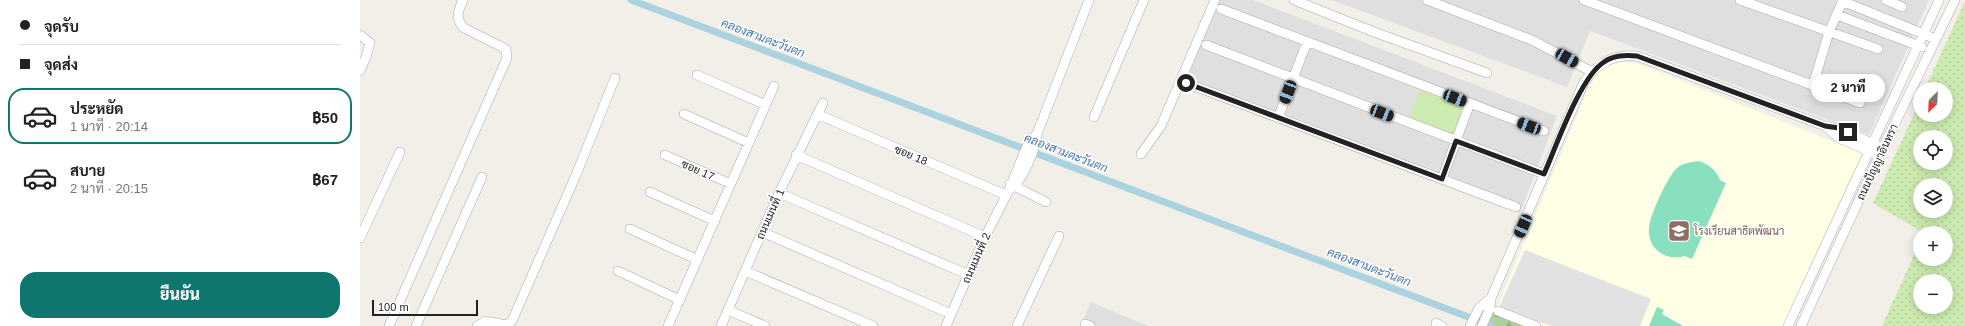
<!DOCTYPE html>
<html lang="th">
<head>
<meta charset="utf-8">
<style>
  body { margin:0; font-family:Helvetica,Sarabun,sans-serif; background:#f2f2f2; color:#222; height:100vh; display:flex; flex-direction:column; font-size:15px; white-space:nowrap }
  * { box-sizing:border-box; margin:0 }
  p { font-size:13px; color:#767676 }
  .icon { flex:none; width:22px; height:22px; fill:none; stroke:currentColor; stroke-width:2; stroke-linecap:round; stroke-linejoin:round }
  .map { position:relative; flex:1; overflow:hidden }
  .panel { display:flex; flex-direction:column; background:#fff; width:360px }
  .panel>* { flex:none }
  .guide { display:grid; align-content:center; height:88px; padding:0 20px; background:#fff }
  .needle { width:26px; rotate:204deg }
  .fabs { position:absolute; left:1553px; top:82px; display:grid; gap:8px }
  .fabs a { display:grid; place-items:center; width:40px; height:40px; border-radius:50%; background:#fff; box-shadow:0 2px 10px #0003; font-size:20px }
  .scale { position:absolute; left:12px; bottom:10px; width:106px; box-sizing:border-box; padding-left:4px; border:2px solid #222; border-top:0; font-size:11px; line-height:14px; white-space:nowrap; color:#222; -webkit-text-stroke:3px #fff; paint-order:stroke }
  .end { position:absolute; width:18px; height:18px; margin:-9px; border:5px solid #222; background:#fff; box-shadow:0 0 0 2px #fff }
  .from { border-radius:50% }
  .bubble { position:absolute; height:28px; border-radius:14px; background:#fff; box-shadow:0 2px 10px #0003; font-size:13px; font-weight:800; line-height:28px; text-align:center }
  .car { position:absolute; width:12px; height:24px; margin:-12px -6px; border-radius:5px; box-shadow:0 0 3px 1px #0007; background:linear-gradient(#222 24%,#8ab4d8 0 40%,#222 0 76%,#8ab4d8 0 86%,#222 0) }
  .guide b { display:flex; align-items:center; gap:14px; height:38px; font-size:15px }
  .guide b+b { border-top:1px solid #e0e0e0 }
  .guide i { width:10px; height:10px; background:#222 }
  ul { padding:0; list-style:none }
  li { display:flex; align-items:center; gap:12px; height:56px; margin:0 8px 6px; padding:0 12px; border:2px solid transparent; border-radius:16px }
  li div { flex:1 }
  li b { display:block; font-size:15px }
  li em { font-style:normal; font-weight:800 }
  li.current { border-color:#0f766e }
  li>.icon { width:36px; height:36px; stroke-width:1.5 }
  .primary-button { display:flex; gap:8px; margin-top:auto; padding:8px 20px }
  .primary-button a { flex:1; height:46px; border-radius:16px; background:#0f766e; color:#fff; font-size:16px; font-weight:800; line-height:46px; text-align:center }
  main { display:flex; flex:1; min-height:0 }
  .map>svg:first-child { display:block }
  .residential { fill:#e0dfdf }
  .education { fill:#ffffe5 }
  .grass { fill:url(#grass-dots); fill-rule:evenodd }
  .forest { fill:url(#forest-firs) }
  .garden { fill:#cdebb0 }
  .pitch { fill:#88e0be }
  .parking { fill:#e2e2e2 }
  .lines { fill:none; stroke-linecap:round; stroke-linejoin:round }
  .canal { stroke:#aad3df; stroke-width:7 }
  .minor-casing { stroke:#a9a9a9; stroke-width:10 }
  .minor { stroke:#fff; stroke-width:9 }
  .route { stroke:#222; stroke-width:5 }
  .labels { text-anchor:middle; stroke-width:3; stroke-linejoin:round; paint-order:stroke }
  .street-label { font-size:11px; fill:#222; stroke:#fff }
  .education-label { font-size:11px; fill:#785e54; stroke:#fff; text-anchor:start }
  .water-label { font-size:12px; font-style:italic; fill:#4a7aab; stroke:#fff }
</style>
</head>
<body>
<main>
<section class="panel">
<div class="guide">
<b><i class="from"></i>จุดรับ</b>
<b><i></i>จุดส่ง</b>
</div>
<ul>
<li class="current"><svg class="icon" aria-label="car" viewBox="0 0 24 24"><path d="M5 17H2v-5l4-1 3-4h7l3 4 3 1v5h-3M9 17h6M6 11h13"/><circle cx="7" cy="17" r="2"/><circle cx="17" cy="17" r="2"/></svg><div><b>ประหยัด</b><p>1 นาที · 20:14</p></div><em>฿50</em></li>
<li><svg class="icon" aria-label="car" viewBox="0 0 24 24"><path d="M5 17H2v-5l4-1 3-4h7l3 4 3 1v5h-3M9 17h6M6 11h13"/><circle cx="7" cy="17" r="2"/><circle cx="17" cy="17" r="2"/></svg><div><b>สบาย</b><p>2 นาที · 20:15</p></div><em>฿67</em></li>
</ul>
<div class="primary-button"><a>ยืนยัน</a></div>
</section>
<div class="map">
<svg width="1605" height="326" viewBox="0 0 1605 326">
  <defs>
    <pattern id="grass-dots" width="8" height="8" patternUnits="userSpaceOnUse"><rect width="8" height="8" fill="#cdebb0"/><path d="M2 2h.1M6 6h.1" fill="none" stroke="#b0c997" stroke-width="1.8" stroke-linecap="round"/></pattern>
    <pattern id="forest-firs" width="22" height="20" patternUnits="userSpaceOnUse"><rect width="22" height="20" fill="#add19e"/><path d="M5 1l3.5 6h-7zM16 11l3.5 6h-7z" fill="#95b388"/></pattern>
  </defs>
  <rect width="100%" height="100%" fill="#f2efe9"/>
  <!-- residential -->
  <path class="residential" d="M858,0H893L1197,116L1160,213L823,85Z
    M972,0H1569L1509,135L1230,31L1207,87Z
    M731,302L788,326H720Z"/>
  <!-- education -->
  <path class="education" d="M1258,62L1277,63L1504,154L1427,326H1186L1137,308L1228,89L1241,69Z"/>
  <!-- grass -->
  <path class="grass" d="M1605,1V326H1522L1560,242V259H1586V233H1564L1513,203L1560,101V115H1586V89H1565ZM1560,137H1586V163H1560ZM1560,185H1586V211H1560ZM1560,281H1586V307H1560Z"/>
  <!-- forest -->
  <path class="forest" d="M1130,310L1168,326H1122Z"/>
  <!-- garden -->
  <path class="garden" d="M1060,90L1103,106L1093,135L1049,118Z"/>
  <!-- pitch -->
  <path class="pitch" d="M1339,161C1350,165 1356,170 1360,180L1366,183L1332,259L1325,256C1307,262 1287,249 1289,228C1290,215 1307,178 1316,169C1322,163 1331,162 1339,161Z
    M1297,307L1304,310L1302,314L1323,326H1289Z"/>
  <!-- parking -->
  <path class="parking" d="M1165,250L1291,299L1280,326H1191L1139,307Z"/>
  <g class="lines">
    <!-- canal -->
    <path class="canal" d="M271,0L1132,326"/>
    <!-- minor casing -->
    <g class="minor-casing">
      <path id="minor" d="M934,0L1014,32L1127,73
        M1067,0L1174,41L1232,72
        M1224,0L1500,103
        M1380,0L1518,49
        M1526,0L1542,7
        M1482,1L1576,39
        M861,9L1184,131
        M1477,15L1562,47
        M0,35L10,43L6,57L0,71
        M846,45L1184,174
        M337,75L406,105
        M826,83L1156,207
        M1453,85L1469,32L1483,0
        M324,114L389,143
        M457,114L646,195
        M734,117L784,0
        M918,118L947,42
        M1465,126L1479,138L1514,153
        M781,154L801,126L855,0
        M305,155L371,184
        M436,155L625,237
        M1082,179L1110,103
        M650,184L686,202
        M649,190C663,182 675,150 677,134L729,0
        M290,192L355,221
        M419,193L609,275
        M270,229L338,260
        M402,232L591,314
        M0,238L40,152
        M258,271L320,300
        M385,271L513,326
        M368,310L405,326
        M1138,311L1176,326
        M1076,323L1082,326
        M725,324L730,326
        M29,326L147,58L146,49L104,28C95,19 98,11 103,0
        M56,326L122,177
        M117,326L126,321L146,325L152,321L216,175L255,78
        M308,326L414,86
        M361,326L419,193L463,103
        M586,326L625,237L649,190L667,146L677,134
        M657,326L699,236
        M1110,326L1119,308L1131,298
        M1122,326L1130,308L1131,298L1224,82C1238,63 1253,54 1277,56L1465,126L1479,129L1523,148
        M1428,326L1579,0
        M1441,326L1523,148L1595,0"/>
    </g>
    <!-- minor -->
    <use href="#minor" class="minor"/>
  </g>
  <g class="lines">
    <!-- route -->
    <path class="route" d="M826,83L1082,179L1096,141L1184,174C1196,147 1220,77 1244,62C1254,55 1265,55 1277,56L1465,126L1479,128L1488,132"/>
  </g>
  <!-- icons -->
  <defs>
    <g id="school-square" transform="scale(1.15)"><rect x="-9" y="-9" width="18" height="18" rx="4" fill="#8d6e63" stroke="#fff"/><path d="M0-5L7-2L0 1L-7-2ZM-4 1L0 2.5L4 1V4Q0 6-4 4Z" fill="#fff"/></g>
  </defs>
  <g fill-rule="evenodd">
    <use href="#school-square" x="1319" y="231"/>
  </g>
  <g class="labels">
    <!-- street labels -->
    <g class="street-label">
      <text transform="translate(551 155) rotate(23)" y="4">ซอย 18</text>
      <text transform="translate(1517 162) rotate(-65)" y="4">ถนนปัญญาอินทรา</text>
      <text transform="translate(338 170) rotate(24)" y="4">ซอย 17</text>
      <text transform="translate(410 214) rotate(-66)" y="4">ถนนเมนที่ 1</text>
      <text transform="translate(616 258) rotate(-66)" y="4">ถนนเมนที่ 2</text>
    </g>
    <!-- education labels -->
    <g class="education-label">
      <text x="1334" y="235">โรงเรียนสาธิตพัฒนา</text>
    </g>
    <!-- water labels -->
    <g class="water-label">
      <text transform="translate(403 38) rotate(21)" y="4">คลองสามตะวันตก</text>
      <text transform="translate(706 153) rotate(21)" y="4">คลองสามตะวันตก</text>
      <text transform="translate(1009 267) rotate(21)" y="4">คลองสามตะวันตก</text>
    </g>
  </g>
</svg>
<div class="fabs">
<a><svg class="needle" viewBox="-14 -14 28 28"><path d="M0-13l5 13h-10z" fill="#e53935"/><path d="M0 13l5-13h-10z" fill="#767676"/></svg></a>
<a><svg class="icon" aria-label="locate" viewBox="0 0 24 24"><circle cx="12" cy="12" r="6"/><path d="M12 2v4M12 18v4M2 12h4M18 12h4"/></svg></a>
<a><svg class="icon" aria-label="layers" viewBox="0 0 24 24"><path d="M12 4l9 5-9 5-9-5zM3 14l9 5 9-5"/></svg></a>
<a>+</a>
<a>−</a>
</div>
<div class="scale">100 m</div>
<i class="end from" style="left:826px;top:83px"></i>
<i class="end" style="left:1488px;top:132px"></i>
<div class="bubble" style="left:1451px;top:74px;width:74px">2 นาที</div>
<i class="car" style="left:1207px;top:58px;rotate:120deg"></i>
<i class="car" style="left:928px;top:92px;rotate:201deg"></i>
<i class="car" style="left:1095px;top:98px;rotate:111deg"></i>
<i class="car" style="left:1022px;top:113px;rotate:111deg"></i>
<i class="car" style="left:1169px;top:126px;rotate:291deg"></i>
<i class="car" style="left:1163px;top:226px;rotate:204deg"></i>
</div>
</main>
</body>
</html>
